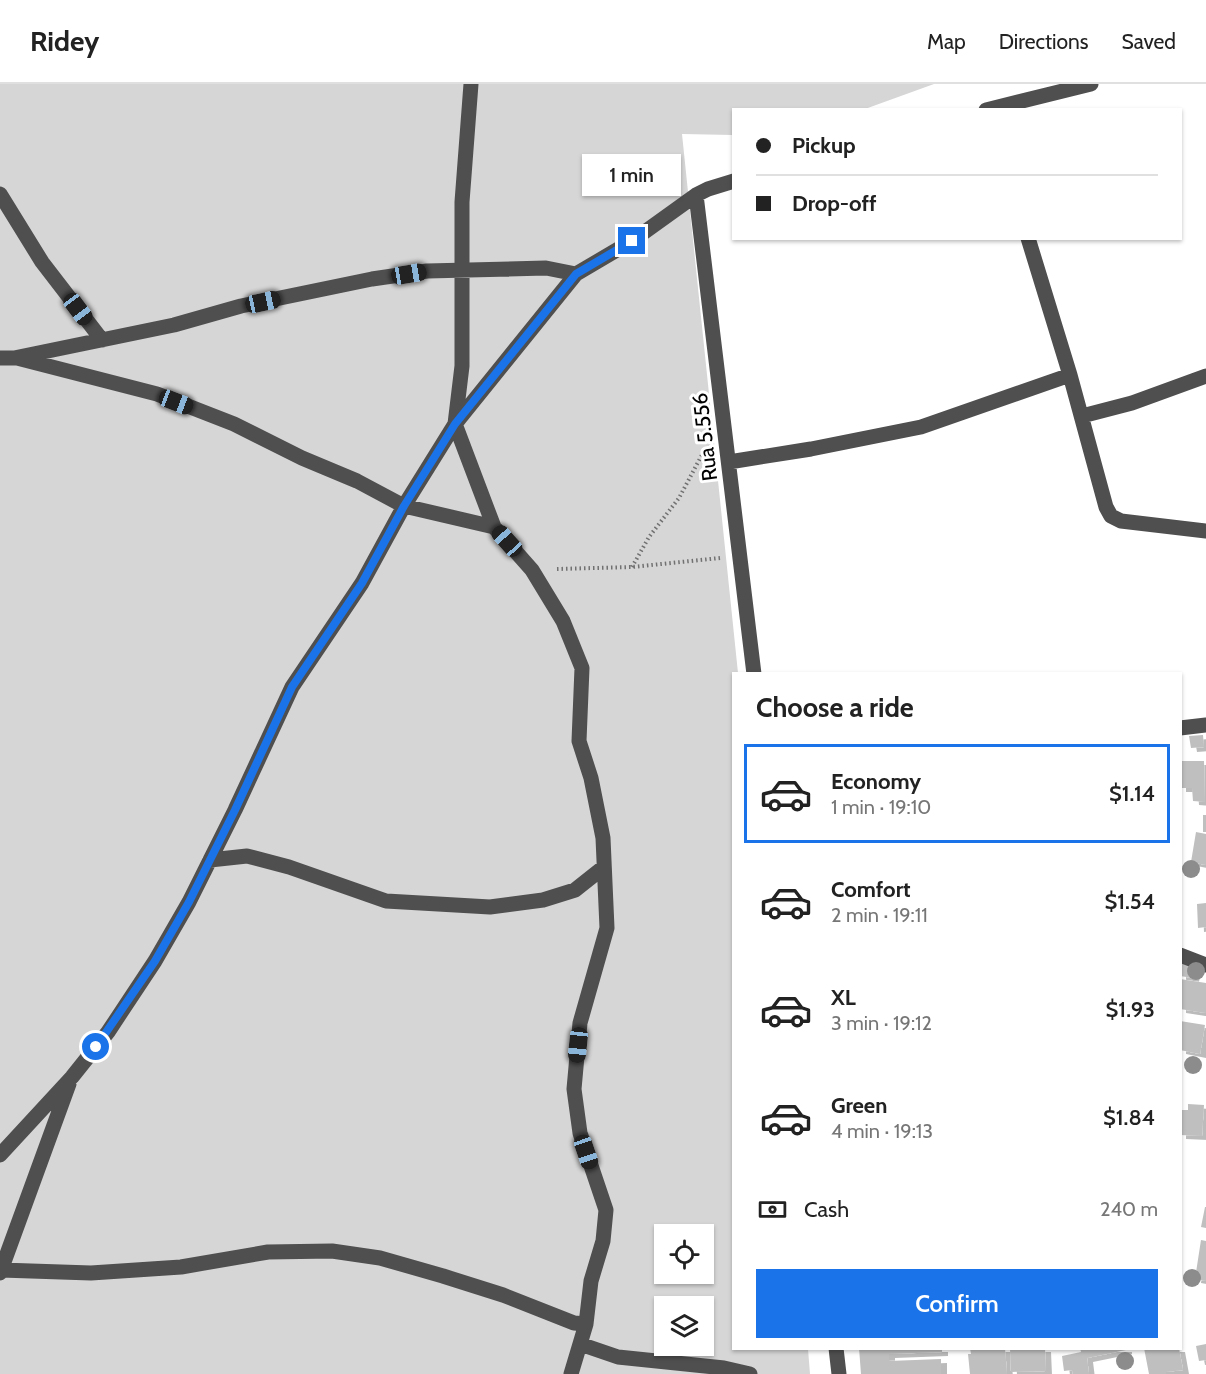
<!DOCTYPE html>
<html lang="en">
<head>
<meta charset="utf-8">
<style>
  body { margin:0; font-family:Cabin,sans-serif; background:#f6f6f6; color:#222; height:100vh; display:flex; flex-direction:column; font-size:22px; white-space:nowrap }
  * { box-sizing:border-box; margin:0 }
  p { font-size:20px; color:#767676 }
  .icon { flex:none; width:33px; height:33px; fill:none; stroke:currentColor; stroke-width:2; stroke-linecap:round; stroke-linejoin:round }
  .map { position:relative; flex:1; overflow:hidden }
  .sheet { position:absolute; left:732px; top:588px; width:450px; height:678px; display:flex; flex-direction:column; background:#fff; border-radius:0px; box-shadow:0 2px 4px #0004 }
  .sheet>* { flex:none }
  .top-card { position:absolute; left:732px; top:24px; width:450px; height:132px; border-radius:0px; box-shadow:0 2px 4px #0004; display:grid; align-content:center; height:132px; padding:0 24px; background:#fff }
  .tools { position:absolute; left:654px; top:1140px; display:grid; gap:12px }
  .tools a { display:grid; place-items:center; width:60px; height:60px; border-radius:0px; background:#fff; box-shadow:0 2px 4px #0004; font-size:30px }
  .end { position:absolute; width:27px; height:27px; margin:-14px; border:8px solid #1a73e8; background:#fff; box-shadow:0 0 0 3px #fff }
  .from { border-radius:50% }
  .bubble { position:absolute; height:42px; border-radius:0px; background:#fff; box-shadow:0 2px 4px #0004; font-size:20px; font-weight:600; line-height:42px; text-align:center }
  .car { position:absolute; width:18px; height:36px; margin:-18px -9px; border-radius:8px; box-shadow:0 0 4px 2px #0007; background:linear-gradient(#222 24%,#8ab4d8 0 40%,#222 0 76%,#8ab4d8 0 86%,#222 0) }
  .top-card b { display:flex; align-items:center; gap:21px; height:57px; font-size:22px }
  .top-card b+b { border-top:2px solid #e0e0e0 }
  .top-card i { width:15px; height:15px; background:#222 }
  ul { padding:0; list-style:none }
  li { display:flex; align-items:center; gap:18px; height:99px; margin:0 12px 9px; padding:0 12px; border:3px solid transparent; border-radius:0px }
  li div { flex:1 }
  li b { display:block; font-size:22px }
  li em { font-style:normal; font-weight:600 }
  li.current { border-color:#1a73e8 }
  li>.icon { width:54px; height:54px; stroke-width:1.5 }
  h2 { padding:0 24px; font-size:27px; line-height:72px }
  .pay { display:flex; align-items:center; gap:15px; height:66px; padding:0 24px; font-size:22px }
  .pay p { margin-inline-start:auto }
  .action { display:flex; gap:12px; margin-top:auto; padding:12px 24px }
  .action a { flex:1; height:69px; border-radius:0px; background:#1a73e8; color:#fff; font-size:24px; font-weight:600; line-height:69px; text-align:center }
  header { display:flex; align-items:center; gap:36px; box-sizing:border-box; height:84px; padding:0 30px; background:#fff; border-bottom:2px solid #e0e0e0 }
  header strong { font-size:28px }
  nav { display:flex; gap:33px; margin-inline-start:auto; font-size:21px }
  .map>svg:first-child { display:block }
  .green { fill:#d6d6d6; fill-rule:evenodd }
  .building { fill:#bfbfbf; filter:url(#shadow) }
  .lines { fill:none; stroke-linecap:round; stroke-linejoin:round }
  .path { stroke:#717171; stroke-width:4; stroke-dasharray:1.5 3; stroke-linecap:butt }
  .minor { stroke:#4f4f4f; stroke-width:15 }
  .tree { fill:#8c8c8c }
  .route { stroke:#1a73e8; stroke-width:8 }
  .labels { text-anchor:middle; stroke-width:6; stroke-linejoin:round; paint-order:stroke }
  .street-label { font-size:21px; fill:#000; stroke:#fff }
</style>
</head>
<body>
<header>
<strong>Ridey</strong>
<nav><a>Map</a><a>Directions</a><a>Saved</a></nav>
</header>
<div class="map">
<svg width="1206" height="1290" viewBox="0 0 1206 1290">
  <defs>
    <filter id="shadow"><feDropShadow dx="6" dy="4" stdDeviation="0" flood-color="#0004"/></filter>
  </defs>
  <rect width="100%" height="100%" fill="#fff"/>
  <!-- green -->
  <path class="green" d="M0,0H934L865,25L734,26L733,51L682,50L738,589L734,590V1264L808,1265L810,1290H0ZM664,1150H704V1190H664ZM664,1222H704V1262H664Z"/>
  <!-- building -->
  <path class="building" d="M1203,651L1204,663L1191,664L1189,652Z
    M1180,677H1204L1205,718L1193,717L1192,704H1180Z
    M1203,731H1206V748H1203Z
    M1196,748L1206,750V781L1191,778Z
    M1206,819V843L1198,844L1197,820Z
    M1180,879L1195,882L1193,894L1180,892Z
    M1180,895L1206,899V929L1180,925Z
    M1180,937L1205,941L1200,970L1180,966Z
    M1188,1020L1204,1021L1202,1052L1180,1051V1026H1188Z
    M1205,1123H1206V1144L1201,1143Z
    M1201,1156L1206,1157V1197L1195,1195Z
    M1206,1260V1276L1199,1277L1196,1262Z
    M859,1264H942V1268L889,1270V1277L941,1275V1290H861Z
    M970,1264H1005L1007,1290H970L968,1270H971Z
    M1010,1264H1045L1046,1287L1011,1288Z
    M1080,1264H1126V1266L1087,1274L1089,1290H1073L1072,1286L1064,1287L1062,1272L1081,1268Z
    M1144,1264H1179L1183,1286L1166,1288V1290H1149Z"/>
  <g class="lines">
    <!-- path -->
    <path class="path" d="M632,483L649,453L679,414L704,367
      M557,485L632,483L720,474"/>
    <!-- minor -->
    <path class="minor" d="M986,26L1091,0
      M0,110L42,178L102,256
      M696,111L754,590
      M1028,154L1070,291L1106,423L1111,432L1121,437L1206,447
      M0,274H14L174,241L241,222L372,195L427,187L546,184L576,190
      M17,274L157,310L234,340L302,374L357,397L404,422L494,443
      M1082,332L1132,319L1206,292
      M729,378L811,365L921,343L1070,291
      M1180,644L1206,641
      M210,776L247,772L289,783L386,817L490,823L543,816L575,806L604,783
      M1180,871L1206,881
      M0,1071L72,993L108,948L155,877L189,818L235,726L292,603L362,499L404,422L455,340L462,282V118L471,0
      M1,1186L91,1189L181,1183L268,1168L332,1167L380,1174L443,1192L503,1211L574,1239L586,1240
      M0,1189L69,1000
      M580,1260L618,1273L724,1284L750,1290
      M836,1264L839,1290
      M571,1290L586,1240L591,1197L603,1157L606,1126L580,1049L574,1005L580,939L607,844L603,754L591,694L579,657L582,584L563,537L532,486L494,443L455,340L576,190L632,157L696,111L708,105L734,97"/>
  </g>
  <!-- trees -->
  <g class="tree">
    <circle cx="1191" cy="785" r="9"/>
    <circle cx="1196" cy="887" r="9"/>
    <circle cx="1193" cy="981" r="9"/>
    <circle cx="1192" cy="1194" r="9"/>
    <circle cx="1125" cy="1277" r="9"/>
  </g>
  <g class="lines">
    <!-- route -->
    <path class="route" d="M96,963L155,877L189,818L235,726L292,603L362,499L404,422L455,340L576,190L632,157"/>
  </g>
  <g class="labels">
    <!-- street labels -->
    <g class="street-label">
      <text transform="translate(705 353) rotate(-97)" y="7">Rua 5.556</text>
    </g>
  </g>
</svg>
<div class="tools">
<a><svg class="icon" aria-label="locate" viewBox="0 0 24 24"><circle cx="12" cy="12" r="6"/><path d="M12 2v4M12 18v4M2 12h4M18 12h4"/></svg></a>
<a><svg class="icon" aria-label="layers" viewBox="0 0 24 24"><path d="M12 4l9 5-9 5-9-5zM3 14l9 5 9-5"/></svg></a>
</div>
<i class="end from" style="left:96px;top:963px"></i>
<i class="end" style="left:632px;top:157px"></i>
<div class="bubble" style="left:582px;top:70px;width:99px">1 min</div>
<i class="car" style="left:409px;top:190px;rotate:81deg"></i>
<i class="car" style="left:263px;top:218px;rotate:78deg"></i>
<i class="car" style="left:78px;top:225px;rotate:143deg"></i>
<i class="car" style="left:176px;top:318px;rotate:111deg"></i>
<i class="car" style="left:507px;top:457px;rotate:318deg"></i>
<i class="car" style="left:578px;top:961px;rotate:186deg"></i>
<i class="car" style="left:586px;top:1068px;rotate:161deg"></i>
<div class="top-card">
<b><i class="from"></i>Pickup</b>
<b><i></i>Drop-off</b>
</div>
<section class="sheet">
<h2>Choose a ride</h2>
<ul>
<li class="current"><svg class="icon" aria-label="car" viewBox="0 0 24 24"><path d="M5 17H2v-5l4-1 3-4h7l3 4 3 1v5h-3M9 17h6M6 11h13"/><circle cx="7" cy="17" r="2"/><circle cx="17" cy="17" r="2"/></svg><div><b>Economy</b><p>1 min · 19:10</p></div><em>$1.14</em></li>
<li><svg class="icon" aria-label="car" viewBox="0 0 24 24"><path d="M5 17H2v-5l4-1 3-4h7l3 4 3 1v5h-3M9 17h6M6 11h13"/><circle cx="7" cy="17" r="2"/><circle cx="17" cy="17" r="2"/></svg><div><b>Comfort</b><p>2 min · 19:11</p></div><em>$1.54</em></li>
<li><svg class="icon" aria-label="car" viewBox="0 0 24 24"><path d="M5 17H2v-5l4-1 3-4h7l3 4 3 1v5h-3M9 17h6M6 11h13"/><circle cx="7" cy="17" r="2"/><circle cx="17" cy="17" r="2"/></svg><div><b>XL</b><p>3 min · 19:12</p></div><em>$1.93</em></li>
<li><svg class="icon" aria-label="car" viewBox="0 0 24 24"><path d="M5 17H2v-5l4-1 3-4h7l3 4 3 1v5h-3M9 17h6M6 11h13"/><circle cx="7" cy="17" r="2"/><circle cx="17" cy="17" r="2"/></svg><div><b>Green</b><p>4 min · 19:13</p></div><em>$1.84</em></li>
</ul>
<div class="pay"><svg class="icon" aria-label="cash" viewBox="0 0 24 24"><path d="M3 7h18v10H3z"/><circle cx="12" cy="12" r="2"/></svg>Cash<p>240 m</p></div>
<div class="action"><a>Confirm</a></div>
</section>
</div>
</body>
</html>
